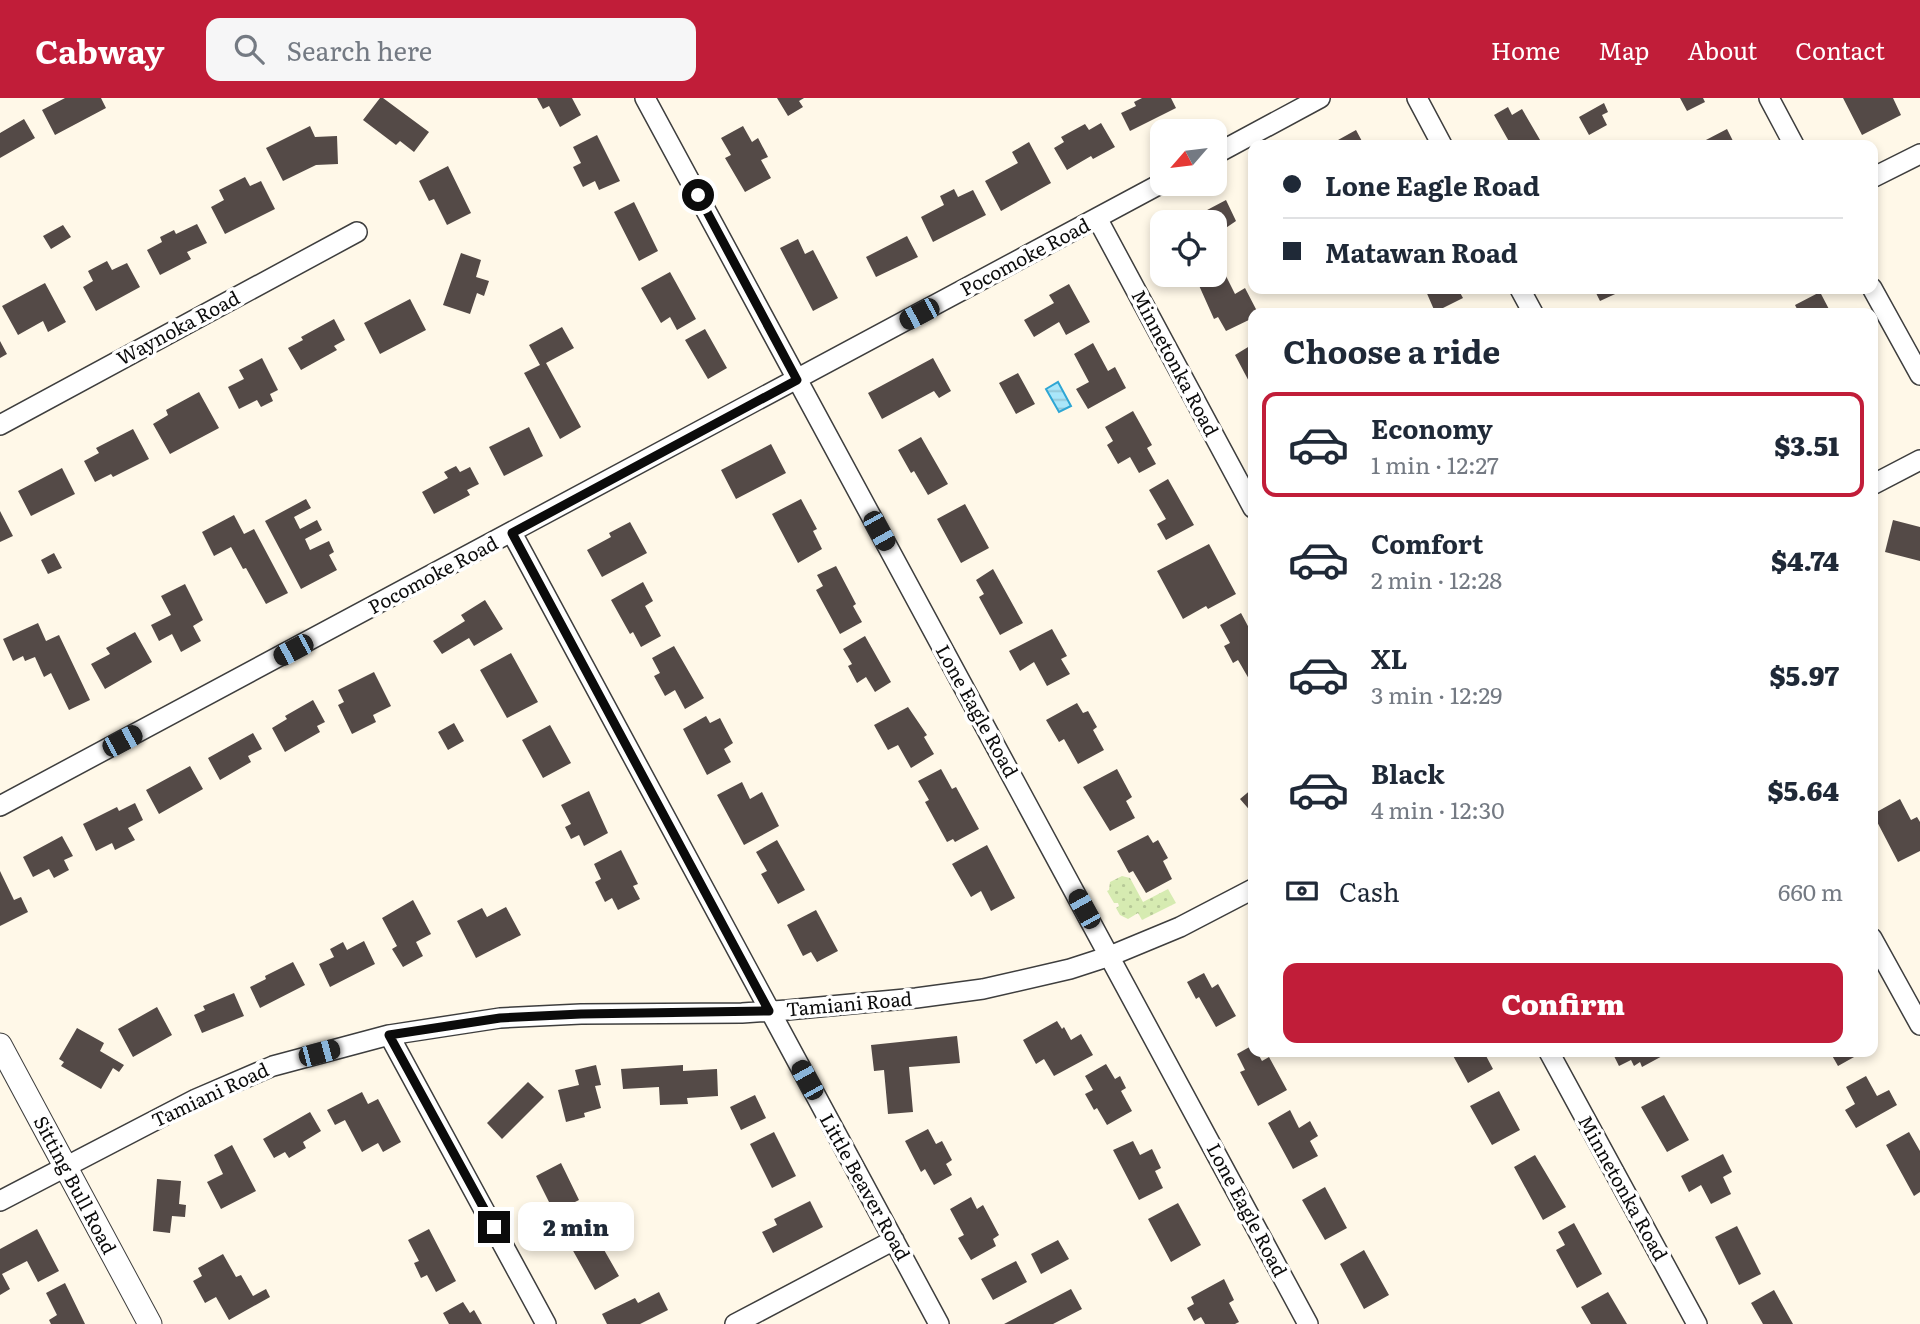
<!DOCTYPE html>
<html lang="en">
<head>
<meta charset="utf-8">
<style>
  body { margin:0; font-family:Literata,serif; background:#f6f6f7; color:#1f2937; height:100vh; display:flex; flex-direction:column; font-size:26px; white-space:nowrap }
  * { box-sizing:border-box; margin:0 }
  p { font-size:23px; color:#747a83 }
  .icon { flex:none; width:38px; height:38px; fill:none; stroke:currentColor; stroke-width:2; stroke-linecap:round; stroke-linejoin:round }
  .map { position:relative; flex:1; overflow:hidden }
  .details { position:absolute; left:1248px; top:210px; width:630px; height:749px; display:flex; flex-direction:column; background:#fff; border-radius:14px; box-shadow:0 4px 10px #0003 }
  .details>* { flex:none }
  .top-card { position:absolute; left:1248px; top:42px; width:630px; height:154px; border-radius:14px; box-shadow:0 4px 10px #0003; display:grid; align-content:center; height:154px; padding:0 35px; background:#fff }
  .needle { width:46px; rotate:242deg }
  .fabs { position:absolute; left:1150px; top:21px; display:grid; gap:14px }
  .fabs a { display:grid; place-items:center; width:77px; height:77px; border-radius:14px; background:#fff; box-shadow:0 4px 10px #0003; font-size:35px }
  .end { position:absolute; width:32px; height:32px; margin:-16px; border:9px solid #0b0b0b; background:#fff; box-shadow:0 0 0 4px #fff }
  .from { border-radius:50% }
  .bubble { position:absolute; height:49px; border-radius:14px; background:#fff; box-shadow:0 4px 10px #0003; font-size:23px; font-weight:800; line-height:49px; text-align:center }
  .car { position:absolute; width:21px; height:42px; margin:-21px -10px; border-radius:9px; box-shadow:0 0 5px 2px #0007; background:linear-gradient(#222 24%,#8ab4d8 0 40%,#222 0 76%,#8ab4d8 0 86%,#222 0) }
  .top-card b { display:flex; align-items:center; gap:24px; height:66px; font-size:26px }
  .top-card b+b { border-top:2px solid #e0e1e3 }
  .top-card i { width:18px; height:18px; background:#1f2937 }
  ul { padding:0; list-style:none }
  li { display:flex; align-items:center; gap:21px; height:105px; margin:0 14px 10px; padding:0 21px; border:4px solid transparent; border-radius:14px }
  li div { flex:1 }
  li b { display:block; font-size:26px }
  li em { font-style:normal; font-weight:800 }
  li.on { border-color:#c11d39 }
  li>.icon { width:63px; height:63px; stroke-width:1.5 }
  h2 { padding:0 35px; font-size:32px; line-height:84px }
  .pay { display:flex; align-items:center; gap:18px; height:77px; padding:0 35px; font-size:26px }
  .pay p { margin-inline-start:auto }
  .button { display:flex; gap:14px; margin-top:auto; padding:14px 35px }
  .button a { flex:1; height:80px; border-radius:14px; background:#c11d39; color:#fff; font-size:28px; font-weight:800; line-height:80px; text-align:center }
  header { display:flex; align-items:center; gap:42px; box-sizing:border-box; height:98px; padding:0 35px; background:#c11d39; color:#fff }
  header strong { font-size:33px }
  nav { display:flex; gap:38px; margin-inline-start:auto; font-size:24px }
  .search { width:490px; height:63px; background:#f6f6f7; display:flex; align-items:center; gap:18px; box-sizing:border-box; padding:0 24px; border-radius:14px; color:#747a83; font-size:26px }
  .map>svg:first-child { display:block }
  .grass { fill:url(#grass-dots) }
  .water { fill:url(#water-rules); stroke:#2ea6d4; stroke-width:2 }
  .building { fill:#544a47 }
  .lines { fill:none; stroke-linecap:round; stroke-linejoin:round }
  .minor-casing { stroke:#3e3e3e; stroke-width:22 }
  .tertiary-casing { stroke:#3e3e3e; stroke-width:25 }
  .minor { stroke:#fff; stroke-width:19 }
  .tertiary { stroke:#fff; stroke-width:23 }
  .route { stroke:#0b0b0b; stroke-width:9 }
  .labels { text-anchor:middle; stroke-width:7; stroke-linejoin:round; paint-order:stroke }
  .street-label { font-size:19px; fill:#0b0b0b; stroke:#fff }
</style>
</head>
<body>
<header>
<strong>Cabway</strong>
<div class="search"><svg class="icon" aria-label="search" viewBox="0 0 24 24"><circle cx="10" cy="10" r="6"/><path d="M15 15l6 6"/></svg>Search here</div>
<nav><a>Home</a><a>Map</a><a>About</a><a>Contact</a></nav>
</header>
<div class="map">
<svg width="1920" height="1226" viewBox="0 0 1920 1226">
  <defs>
    <pattern id="grass-dots" width="8" height="8" patternUnits="userSpaceOnUse" patternTransform="scale(1.75)"><rect width="8" height="8" fill="#d6ebb1"/><path d="M2 2h.1M6 6h.1" fill="none" stroke="#b6c897" stroke-width="1.8" stroke-linecap="round"/></pattern>
    <pattern id="water-rules" width="6" height="5" patternUnits="userSpaceOnUse" patternTransform="scale(1.75)"><rect width="6" height="5" fill="#aae6f9"/><path d="M0 2.5h6" fill="none" stroke="#91c4d4"/></pattern>
  </defs>
  <rect width="100%" height="100%" fill="#fff8e8"/>
  <!-- grass -->
  <path class="grass" d="M1122,778L1130,780L1143,804L1168,791L1176,805L1142,822L1138,815L1128,821L1120,817L1116,810L1119,808L1118,805H1114L1107,793L1109,792L1110,784Z"/>
  <!-- water -->
  <path class="water" d="M1058,284L1071,308L1059,314L1046,291Z"/>
  <!-- building -->
  <path class="building" d="M65,0H101L106,10L55,37L42,12Z
    M380,0H383L429,34L414,54L400,43L396,47L363,22Z
    M537,0H572L581,17L560,29L549,8L543,11Z
    M777,0H804L799,3L803,9L788,18Z
    M1142,0H1171L1176,10L1130,33L1121,15L1136,8L1134,4Z
    M1680,0H1703L1705,4L1687,13Z
    M1843,0H1893L1901,17L1862,37Z
    M1604,5L1608,14L1602,17L1607,27L1589,37L1579,19Z
    M1508,9L1512,17L1522,11L1543,47H1511L1494,17Z
    M24,21L35,40L0,60V35Z
    M1101,25L1115,49L1093,61L1091,58L1067,72L1054,50L1064,44L1061,39L1085,26L1089,32Z
    M310,28L315,39L337,38L338,66L316,67L283,83L266,50Z
    M743,28L752,44L758,40L768,59L761,62L771,80L745,94L725,60L731,57L721,40Z
    M1727,31L1735,47H1706L1704,43Z
    M1356,32L1364,47H1329Z
    M597,37L620,83L599,92L595,83L583,89L573,69L581,65L573,49Z
    M1029,44L1051,85L1001,113L985,83L1018,65L1012,54Z
    M448,68L471,115L447,127L434,101L429,103L419,83Z
    M245,79L250,88L261,83L275,111L225,136L211,109L224,102L219,92Z
    M954,91L958,99L973,92L986,117L933,144L921,119L944,107L940,98Z
    M1226,102L1236,123L1214,138V124H1191L1192,120Z
    M634,104L658,153L639,163L614,114Z
    M197,126L207,145L187,154L191,161L160,177L147,152L162,144L160,139L174,132L176,136Z
    M63,127L71,139L51,151L43,138Z
    M907,138L918,159L876,179L866,159Z
    M798,141L805,156L813,152L838,200L813,213L780,150Z
    M461,155L481,162L476,179L489,183L484,198L477,195L470,216L443,207Z
    M107,163L112,172L127,165L140,189L96,213L83,189L93,183L88,173Z
    M1222,170L1235,196L1245,190L1258,215H1253V220L1226,233L1218,219L1214,221L1197,183L1209,177H1214V174Z
    M670,174L696,221L677,232L670,219L661,225L641,190Z
    M45,185L66,224L48,234L43,223L18,237L2,208Z
    M1069,186L1090,224L1066,237L1059,224L1034,239L1024,222L1054,205L1049,197Z
    M1425,191H1458L1463,200L1435,214Z
    M1594,191H1626L1600,203Z
    M1820,194L1831,215H1799L1795,207Z
    M410,201L426,232L380,256L364,225Z
    M334,221L345,242L334,248L337,252L301,272L288,250L303,242L301,239Z
    M562,229L574,250L546,265L581,329L560,341L524,275L540,267L529,247Z
    M705,231L727,270L708,281L685,242Z
    M0,243L7,256L0,260Z
    M1093,245L1108,273L1115,269L1126,290L1088,311L1076,291L1089,284L1074,256Z
    M1253,246V291L1235,257Z
    M262,260L278,292L270,296L273,303L261,309L257,302L239,311L228,289L244,281L239,272Z
    M933,260L951,293L939,300L934,293L882,321L868,295Z
    M1018,275L1035,306L1016,316L999,285Z
    M199,294L219,330L170,356L153,326L168,317L166,312Z
    M1133,313L1152,347L1147,350L1156,366L1139,375L1130,359L1118,366L1107,347L1113,343L1105,329Z
    M529,329L543,358L504,378L489,349Z
    M133,331L149,361L113,379L111,376L95,384L84,363L99,355L96,350Z
    M921,339L948,386L928,397L914,373L911,375L898,352Z
    M771,346L786,375L736,401L721,372Z
    M456,368L460,374L470,369L479,386L467,392L470,397L434,416L422,394L448,380L444,374Z
    M62,370L75,396L31,418L18,393Z
    M1168,381L1194,427L1166,442L1157,426L1166,421L1149,392Z
    M306,401L311,410L294,419L300,431L317,422L322,432L305,441L310,452L329,443L334,454L329,457L337,472L301,491L265,423Z
    M801,401L817,431L813,433L822,451L798,465L772,416Z
    M965,406L989,450L961,465L937,421Z
    M0,413L13,438L0,444Z
    M234,417L244,436L254,431L288,495L266,506L246,470L243,471L231,449L214,458L202,434Z
    M1893,422L1920,429V463L1885,454Z
    M630,424L647,455L602,479L587,452L611,439L609,435Z
    M1209,446L1236,496L1208,511L1206,508L1183,521L1157,473Z
    M54,455L62,470L48,476L41,462Z
    M836,468L856,506L853,508L862,524L840,536L816,492L823,488L817,477Z
    M993,471L1023,525L1000,537L979,499L984,496L976,482Z
    M643,484L653,503L645,508L661,538L641,549L633,534L630,536L611,502Z
    M185,486L203,522L193,528L201,543L181,554L172,536L159,543L151,527L171,517L161,498Z
    M485,502L503,531L474,548L469,540L442,556L433,543L465,523L461,517Z
    M1241,515L1249,530L1253,528V579L1249,581L1238,562L1233,565L1224,548L1230,545L1220,527Z
    M38,525L46,543L59,537L90,602L69,612L51,575L44,579L35,559L25,563L23,558L13,563L3,541Z
    M1052,531L1067,558L1061,561L1070,576L1047,588L1034,564L1020,573L1009,553Z
    M135,534L152,564L105,591L91,566L110,556L106,550Z
    M865,538L891,584L875,594L866,579L857,585L848,568L852,566L843,551Z
    M674,548L704,600L685,611L675,592L665,598L654,578L660,575L652,560Z
    M511,555L538,604L507,620L480,572Z
    M374,574L391,608L373,617L376,624L352,636L338,607L344,604L338,592Z
    M313,602L325,624L317,628L320,634L285,654L272,630L287,621L285,618Z
    M1077,605L1083,615L1088,613L1097,629L1093,632L1104,652L1078,666L1064,641L1059,644L1046,622Z
    M908,609L927,637L924,639L934,656L911,670L898,647L888,652L874,627Z
    M706,618L710,625L720,620L733,645L724,651L731,664L707,677L683,631Z
    M454,625L464,643L448,652L438,634Z
    M550,627L571,665L543,680L522,642Z
    M253,635L262,651L248,658L251,664L220,682L208,660Z
    M190,668L203,691L159,716L146,692Z
    M941,671L952,691L956,689L979,731L955,744L953,741L947,744L925,704L929,702L918,683Z
    M1117,671L1132,699L1126,703L1135,720L1110,733L1083,689Z
    M742,684L750,701L762,694L779,728L744,747L717,697Z
    M1253,690V716L1240,701Z
    M589,693L608,735L584,748L579,737L571,741L565,729L571,726L561,707Z
    M1900,701L1911,722L1917,719L1920,724V753L1898,764L1873,716Z
    M135,705L143,722L128,730L135,742L115,752L112,745L96,753L83,726L117,709L119,713Z
    M1148,737L1153,745L1158,742L1168,760L1163,763L1172,781L1146,795L1133,773L1129,775L1117,753Z
    M62,738L73,758L64,762L69,772L54,780L49,771L33,779L23,759Z
    M777,742L805,792L778,806L761,776L767,773L756,754Z
    M987,747L1015,800L991,813L981,793L971,799L952,766Z
    M621,752L638,786L633,788L640,801L618,812L612,800L605,804L595,784L601,781L594,766Z
    M0,773L14,802L21,799L28,814L0,828Z
    M413,802L431,836L416,844L423,858L403,869L392,851L397,848L382,820Z
    M506,809L521,837L476,860L457,823L482,810L487,819Z
    M816,812L838,853L817,864L811,854L803,858L787,827Z
    M364,843L375,866L330,889L319,866L334,859L330,851L343,844L347,852Z
    M293,864L305,887L260,910L250,889L266,881L265,878Z
    M1204,875L1212,890L1218,886L1236,918L1216,929L1199,899L1196,901L1187,884Z
    M234,895L244,918L202,935L194,917L205,912L203,908Z
    M157,909L172,937L133,959L118,931Z
    M1057,923L1062,931L1064,929L1071,942L1081,936L1093,957L1054,978L1044,961L1036,966L1023,942Z
    M77,930L104,945L100,953L124,967L119,974L113,970L101,991L61,968L64,964L59,961Z
    M957,938L960,965L909,969L913,1014L888,1016L884,972L874,973L871,947Z
    M1253,947V954H1257L1262,963L1269,959L1287,992L1258,1008L1240,974L1245,972L1237,956Z
    M1451,954H1484L1493,971L1468,985Z
    M1612,954H1664L1666,956L1642,969L1640,964L1634,968L1631,962L1619,968Z
    M1830,954H1863L1838,968Z
    M1106,966L1115,981L1120,978L1126,990L1121,993L1132,1013L1107,1027L1097,1010L1094,1012L1085,996L1093,992L1085,978Z
    M596,967L601,987L595,988L601,1010L584,1015L585,1019L566,1024L558,992L579,987L575,972Z
    M683,967V973L717,971L718,998L687,1000L688,1006L660,1007L659,989L623,991L621,971Z
    M1866,978L1877,998L1889,992L1897,1007L1856,1030L1845,1012L1855,1006L1846,989Z
    M528,984L544,999L502,1041L487,1025Z
    M1499,993L1520,1032L1492,1047L1470,1008Z
    M362,994L368,1006L378,1001L401,1044L383,1054L378,1045L362,1054L345,1022L335,1027L327,1012Z
    M755,997L766,1020L741,1032L730,1009Z
    M1664,997L1689,1042L1667,1054L1641,1009Z
    M1290,1012L1299,1030L1310,1023L1318,1038L1310,1043L1318,1058L1293,1071L1268,1025Z
    M310,1014L321,1033L303,1044L306,1050L289,1060L285,1054L274,1060L263,1041Z
    M928,1031L936,1046L942,1043L952,1062L946,1066L952,1077L934,1087L925,1071L921,1074L905,1043Z
    M774,1034L796,1078L772,1090L750,1046Z
    M1909,1034L1920,1053V1094L1914,1098L1886,1047Z
    M1133,1043L1140,1057L1152,1051L1161,1070L1155,1073L1163,1090L1139,1102L1113,1052Z
    M232,1047L256,1093L221,1111L207,1084L223,1076L214,1057Z
    M1723,1056L1732,1074L1723,1079L1731,1096L1711,1106L1701,1087L1689,1094L1681,1078Z
    M1535,1057L1566,1109L1543,1122L1514,1069Z
    M561,1065L579,1102L573,1105L581,1121L562,1130L536,1078Z
    M157,1081L181,1083L179,1106L186,1107L185,1119L172,1118L170,1135L153,1133Z
    M1325,1089L1347,1130L1325,1142L1302,1102Z
    M971,1099L977,1111L983,1107L999,1137L993,1141L996,1148L971,1162L958,1140L964,1137L950,1111Z
    M810,1103L823,1129L773,1155L762,1134L777,1127L774,1121Z
    M1178,1105L1201,1147L1171,1164L1148,1121Z
    M1574,1125L1602,1176L1577,1190L1556,1152L1565,1147L1558,1134Z
    M1737,1128L1761,1176L1739,1187L1715,1139Z
    M591,1129L619,1178L595,1192L567,1142Z
    M37,1131L59,1173L38,1184L27,1163L2,1176L10,1191L0,1197V1151Z
    M429,1131L456,1183L436,1194L427,1177L421,1180L414,1165L419,1163L408,1142Z
    M1058,1142L1069,1161L1041,1176L1031,1156Z
    M1364,1152L1389,1197L1364,1211L1340,1166Z
    M223,1156L236,1179L241,1177L253,1198L266,1191L270,1199L229,1222L216,1199L205,1205L193,1183L202,1178L198,1170Z
    M1016,1163L1027,1184L993,1202L981,1181Z
    M1224,1181L1234,1202L1229,1205L1239,1224L1235,1226H1205L1201,1219L1194,1223L1187,1210L1194,1206L1191,1199Z
    M65,1185L85,1226H51L49,1222L57,1217L46,1195Z
    M1071,1191L1082,1211L1053,1226H1004Z
    M1774,1192L1793,1226H1763L1751,1205Z
    M659,1194L668,1212L640,1226H607L602,1216L635,1200L638,1205Z
    M1608,1194L1627,1226H1591L1581,1209Z
    M463,1204L470,1215L474,1212L482,1226H449L443,1215Z"/>
  <g class="lines">
    <!-- minor casing -->
    <g class="minor-casing">
      <path id="minor" d="M645,0L1308,1226
        M1417,0L1442,47
        M1769,0L1794,47
        M1214,57L1320,0
        M1872,80L1920,56
        M1097,120L1253,410
        M1872,190L1920,277
        M1520,191L1533,215
        M0,327L357,134
        M1872,387L1920,362
        M512,435L939,1226
        M0,708L1162,85
        M1872,840L1920,927
        M389,937L546,1226
        M1549,954L1697,1226
        M0,1103L196,1001L273,968L389,937L500,920L581,916L742,915L787,912L916,900L983,891L1070,871L1110,858L1180,829L1253,791
        M735,1226L894,1142"/>
    </g>
    <!-- tertiary casing -->
    <g class="tertiary-casing">
      <path id="tertiary" d="M0,947L150,1226"/>
    </g>
    <!-- minor -->
    <use href="#minor" class="minor"/>
    <!-- tertiary -->
    <use href="#tertiary" class="tertiary"/>
  </g>
  <g class="lines">
    <!-- route -->
    <path class="route" d="M494,1129L389,937L500,920L581,916L769,913L512,435L797,282L698,97"/>
  </g>
  <g class="labels">
    <!-- street labels -->
    <g class="street-label">
      <text transform="translate(1025 159) rotate(-28)" y="7">Pocomoke Road</text>
      <text transform="translate(178 230) rotate(-28)" y="7">Waynoka Road</text>
      <text transform="translate(1175 265) rotate(62)" y="7">Minnetonka Road</text>
      <text transform="translate(433 477) rotate(-28)" y="7">Pocomoke Road</text>
      <text transform="translate(977 613) rotate(61)" y="7">Lone Eagle Road</text>
      <text transform="translate(849 906) rotate(-5)" y="7">Tamiani Road</text>
      <text transform="translate(210 997) rotate(-25)" y="7">Tamiani Road</text>
      <text transform="translate(75 1087) rotate(62)" y="7">Sitting Bull Road</text>
      <text transform="translate(865 1089) rotate(61)" y="7">Little Beaver Road</text>
      <text transform="translate(1623 1090) rotate(61)" y="7">Minnetonka Road</text>
      <text transform="translate(1247 1112) rotate(62)" y="7">Lone Eagle Road</text>
    </g>
  </g>
</svg>
<div class="fabs">
<a><svg class="needle" viewBox="-14 -14 28 28"><path d="M0-13l5 13h-10z" fill="#e53935"/><path d="M0 13l5-13h-10z" fill="#747a83"/></svg></a>
<a><svg class="icon" aria-label="locate" viewBox="0 0 24 24"><circle cx="12" cy="12" r="6"/><path d="M12 2v4M12 18v4M2 12h4M18 12h4"/></svg></a>
</div>
<i class="end from" style="left:698px;top:97px"></i>
<i class="end" style="left:494px;top:1129px"></i>
<div class="bubble" style="left:518px;top:1104px;width:116px">2 min</div>
<i class="car" style="left:919px;top:216px;rotate:242deg"></i>
<i class="car" style="left:879px;top:433px;rotate:151deg"></i>
<i class="car" style="left:293px;top:552px;rotate:242deg"></i>
<i class="car" style="left:122px;top:643px;rotate:62deg"></i>
<i class="car" style="left:1084px;top:811px;rotate:331deg"></i>
<i class="car" style="left:319px;top:955px;rotate:75deg"></i>
<i class="car" style="left:807px;top:982px;rotate:331deg"></i>
<div class="top-card">
<b><i class="from"></i>Lone Eagle Road</b>
<b><i></i>Matawan Road</b>
</div>
<section class="details">
<h2>Choose a ride</h2>
<ul>
<li class="on"><svg class="icon" aria-label="car" viewBox="0 0 24 24"><path d="M5 17H2v-5l4-1 3-4h7l3 4 3 1v5h-3M9 17h6M6 11h13"/><circle cx="7" cy="17" r="2"/><circle cx="17" cy="17" r="2"/></svg><div><b>Economy</b><p>1 min · 12:27</p></div><em>$3.51</em></li>
<li><svg class="icon" aria-label="car" viewBox="0 0 24 24"><path d="M5 17H2v-5l4-1 3-4h7l3 4 3 1v5h-3M9 17h6M6 11h13"/><circle cx="7" cy="17" r="2"/><circle cx="17" cy="17" r="2"/></svg><div><b>Comfort</b><p>2 min · 12:28</p></div><em>$4.74</em></li>
<li><svg class="icon" aria-label="car" viewBox="0 0 24 24"><path d="M5 17H2v-5l4-1 3-4h7l3 4 3 1v5h-3M9 17h6M6 11h13"/><circle cx="7" cy="17" r="2"/><circle cx="17" cy="17" r="2"/></svg><div><b>XL</b><p>3 min · 12:29</p></div><em>$5.97</em></li>
<li><svg class="icon" aria-label="car" viewBox="0 0 24 24"><path d="M5 17H2v-5l4-1 3-4h7l3 4 3 1v5h-3M9 17h6M6 11h13"/><circle cx="7" cy="17" r="2"/><circle cx="17" cy="17" r="2"/></svg><div><b>Black</b><p>4 min · 12:30</p></div><em>$5.64</em></li>
</ul>
<div class="pay"><svg class="icon" aria-label="cash" viewBox="0 0 24 24"><path d="M3 7h18v10H3z"/><circle cx="12" cy="12" r="2"/></svg>Cash<p>660 m</p></div>
<div class="button"><a>Confirm</a></div>
</section>
</div>
</body>
</html>
